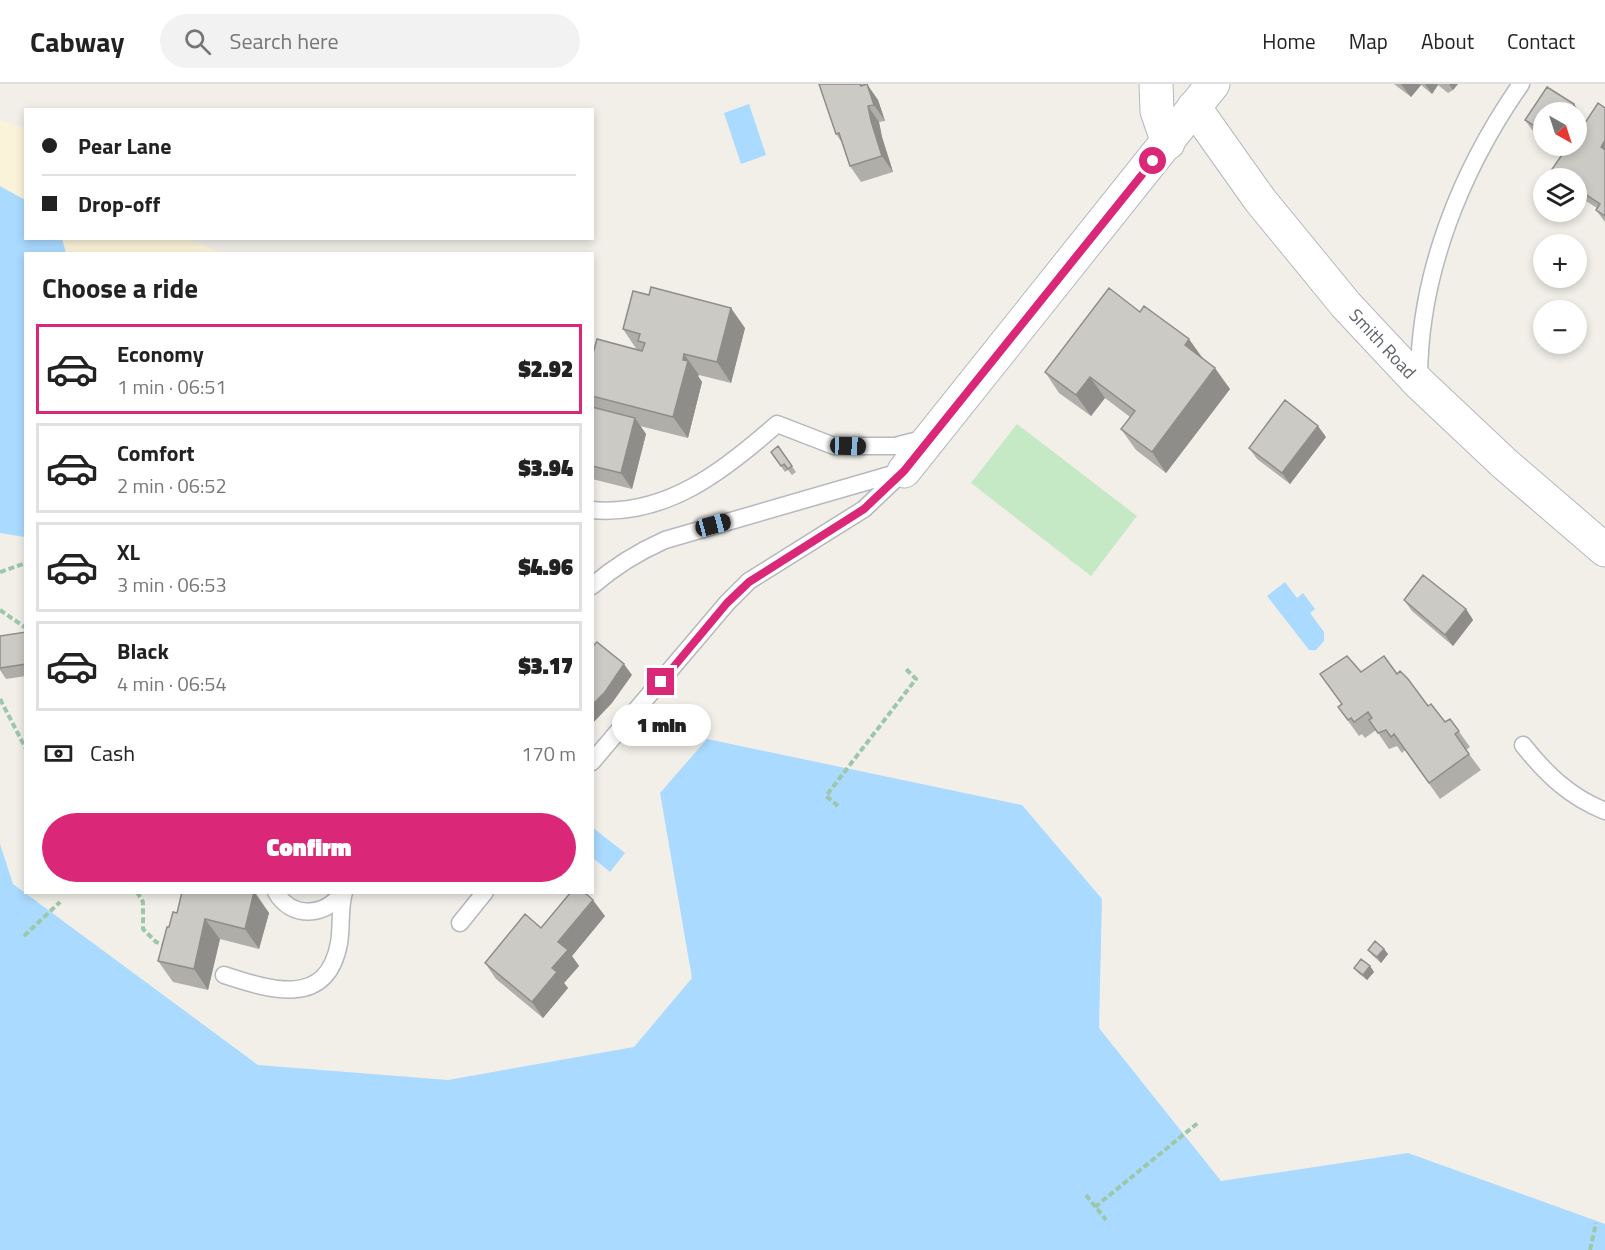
<!DOCTYPE html>
<html lang="en">
<head>
<meta charset="utf-8">
<style>
  body { margin:0; font-family:"Titillium Web",sans-serif; background:#f2f2f2; color:#222; height:100vh; display:flex; flex-direction:column; font-size:22px; white-space:nowrap }
  * { box-sizing:border-box; margin:0 }
  p { font-size:20px; color:#767676 }
  .icon { flex:none; width:33px; height:33px; fill:none; stroke:currentColor; stroke-width:2; stroke-linecap:round; stroke-linejoin:round }
  .map { position:relative; flex:1; overflow:hidden }
  .drawer { position:absolute; left:24px; top:168px; width:570px; height:642px; display:flex; flex-direction:column; background:#fff; border-radius:0px; box-shadow:0 3px 9px #0003 }
  .drawer>* { flex:none }
  .top-card { position:absolute; left:24px; top:24px; width:570px; height:132px; border-radius:0px; box-shadow:0 3px 9px #0003; display:grid; align-content:center; height:132px; padding:0 18px; background:#fff }
  .needle { width:39px; rotate:141deg }
  .buttons { position:absolute; left:1533px; top:18px; display:grid; gap:12px }
  .buttons a { display:grid; place-items:center; width:54px; height:54px; border-radius:50%; background:#fff; box-shadow:0 3px 9px #0003; font-size:30px }
  .end { position:absolute; width:27px; height:27px; margin:-14px; border:8px solid #db2777; background:#fff; box-shadow:0 0 0 3px #fff }
  .from { border-radius:50% }
  .bubble { position:absolute; height:42px; border-radius:21px; background:#fff; box-shadow:0 3px 9px #0003; font-size:20px; font-weight:800; line-height:42px; text-align:center }
  .car { position:absolute; width:18px; height:36px; margin:-18px -9px; border-radius:8px; box-shadow:0 0 4px 2px #0007; background:linear-gradient(#222 24%,#8ab4d8 0 40%,#222 0 76%,#8ab4d8 0 86%,#222 0) }
  .top-card b { display:flex; align-items:center; gap:21px; height:57px; font-size:22px }
  .top-card b+b { border-top:2px solid #e0e0e0 }
  .top-card i { width:15px; height:15px; background:#222 }
  ul { padding:0; list-style:none }
  li { display:flex; align-items:center; gap:18px; height:90px; margin:0 12px 9px; padding:0 6px; border:3px solid #e0e0e0; border-radius:0px }
  li div { flex:1 }
  li b { display:block; font-size:22px }
  li em { font-style:normal; font-weight:800 }
  li.active { border-color:#db2777 }
  li>.icon { width:54px; height:54px; stroke-width:1.5 }
  h2 { padding:0 18px; font-size:27px; line-height:72px }
  .pay { display:flex; align-items:center; gap:15px; height:66px; padding:0 18px; font-size:22px }
  .pay p { margin-inline-start:auto }
  .cta { display:flex; gap:12px; margin-top:auto; padding:12px 18px }
  .cta a { flex:1; height:69px; border-radius:36px; background:#db2777; color:#fff; font-size:24px; font-weight:800; line-height:69px; text-align:center }
  header { display:flex; align-items:center; gap:36px; box-sizing:border-box; height:84px; padding:0 30px; background:#fff; border-bottom:2px solid #e0e0e0 }
  header strong { font-size:28px }
  nav { display:flex; gap:33px; margin-inline-start:auto; font-size:21px }
  .search { width:420px; height:54px; background:#f2f2f2; display:flex; align-items:center; gap:15px; box-sizing:border-box; padding:0 21px; border-radius:33px; color:#767676; font-size:22px }
  .map>svg:first-child { display:block }
  .green { fill:#c5e8c5 }
  .sand { fill:#fbf3d9 }
  .water { fill:#aadaff }
  .lines { fill:none; stroke-linecap:round; stroke-linejoin:round }
  .service-casing { stroke:#b5b8bc; stroke-width:19 }
  .minor-casing { stroke:#b5b8bc; stroke-width:35 }
  .path { stroke:#9cc7a9; stroke-width:4; stroke-dasharray:6 3; stroke-linecap:butt }
  .service { stroke:#fff; stroke-width:16 }
  .minor { stroke:#fff; stroke-width:33 }
  .wall { fill:#afaea9 }
  .shaded-wall { fill:#8f8d8a }
  .building { fill:#cccac5; stroke:#8f8d8a; stroke-width:1.5 }
  .route { stroke:#db2777; stroke-width:8 }
  .labels { text-anchor:middle; stroke-width:4.5; stroke-linejoin:round; paint-order:stroke }
  .street-label { font-size:18px; fill:#5f6368; stroke:#fff }
</style>
</head>
<body>
<header>
<strong>Cabway</strong>
<div class="search"><svg class="icon" aria-label="search" viewBox="0 0 24 24"><circle cx="10" cy="10" r="6"/><path d="M15 15l6 6"/></svg>Search here</div>
<nav><a>Home</a><a>Map</a><a>About</a><a>Contact</a></nav>
</header>
<div class="map">
<svg width="1605" height="1166" viewBox="0 0 1605 1166">
  <rect width="100%" height="100%" fill="#f1efe8"/>
  <!-- green -->
  <path class="green" d="M1017,340L1137,432L1091,492L971,399Z"/>
  <!-- sand -->
  <path class="sand" d="M0,36L25,45V116L0,102Z
    M62,155H188L223,169H66Z"/>
  <!-- water -->
  <path class="water" d="M749,20L766,71L741,80L724,29Z
    M0,102L25,116L26,154L62,155L66,169L26,170L25,453L0,449Z
    M1285,498L1297,514L1303,509L1315,525L1310,529L1324,548V557L1316,566H1309L1267,512Z
    M707,655L1022,721L1102,815L1099,944L1221,1097L1408,1069L1605,1140V1166H0V760L13,800L258,981L448,996L634,963L692,894L660,709Z
    M592,743L625,769L610,788L593,774Z"/>
  <g class="lines">
    <!-- service casing -->
    <g class="service-casing">
      <path id="service" d="M1419,295C1419,190 1461,86 1521,0
        M592,426C666,433 725,386 777,340L834,362H895L926,354
        M592,502C615,482 638,468 665,456L900,388
        M1523,661C1546,690 1570,713 1605,727
        M592,678L727,519L749,497L864,425L904,387
        M276,808C291,835 327,833 342,808
        M460,839L485,808
        M224,891C270,906 327,925 339,859C342,842 339,826 344,808"/>
    </g>
    <!-- minor casing -->
    <g class="minor-casing">
      <g id="minor">
        <path d="M1156,0L1157,27L1168,59"/>
        <path id="s1" d="M1194,23L1260,116L1346,221L1419,299L1505,380L1605,466"/>
        <path d="M904,387L1213,0"/>
      </g>
    </g>
    <!-- path -->
    <path class="path" d="M0,488L26,479
      M0,526L26,544
      M0,615L26,665
      M838,722L826,712L916,595L906,585
      M137,808L143,818V845L156,858L166,861
      M24,852L60,818
      M1086,1111L1106,1136
      M1095,1123L1199,1038
      M1590,1166L1596,1139"/>
    <!-- service -->
    <use href="#service" class="service"/>
    <!-- minor -->
    <use href="#minor" class="minor"/>
  </g>
  <!-- wall -->
  <path class="wall" d="M819,0H864L878,16L885,37L879,38L882,53L893,88L861,98L850,82L843,60L836,50Z
    M1394,0H1458L1453,6L1448,9L1438,1L1432,10L1421,1L1411,13Z
    M1547,3L1574,20L1581,31L1579,35L1585,39L1598,19L1605,24V138L1596,126L1597,124L1586,117L1584,121L1576,118V94H1551L1548,91L1568,62H1576V28H1544V54L1533,47L1525,36Z
    M745,244L731,299L699,291L698,292L702,298L688,354L640,342L646,350L632,405L592,395V273L637,266L623,245Z
    M1203,275L1230,305L1166,389L1136,366L1121,345L1130,333L1105,314L1091,332L1059,309L1045,288Z
    M1326,353L1290,400L1257,375L1249,364Z
    M778,362L796,388L792,391L788,386L785,388L771,368Z
    M1404,516L1466,525L1473,536L1453,562L1412,527Z
    M26,548V592L6,595L0,586V552Z
    M1361,588L1397,590L1445,638L1450,635L1470,663L1466,666L1481,686L1440,715L1405,666L1402,669L1397,662L1389,665L1376,646L1365,654L1362,650L1359,652L1338,623L1341,620Z
    M181,808H255L269,829L259,865L220,855L208,906L173,898L158,877L169,843L177,829L182,810Z
    M605,832L572,872L579,882L564,899L568,904L543,934L496,895L485,879L541,844Z
    M1384,865L1388,870L1381,879L1372,871L1368,866Z
    M1370,882L1374,888L1367,896L1358,889L1354,884Z"/>
  <!-- shaded-wall -->
  <path class="shaded-wall" d="M867,0L878,16L885,37L874,21Z
    M1401,0H1420L1421,1L1411,13Z
    M1425,0H1437L1438,1L1432,10Z
    M1449,0H1458L1453,6Z
    M1574,20L1581,31L1576,38V28H1569Z
    M868,22L879,38L882,53L893,88L882,72L871,37Z
    M1605,56V69L1601,63Z
    M1579,106L1586,117L1584,121L1576,110Z
    M731,224L745,244L731,299L717,278Z
    M1189,255L1204,276L1185,261Z
    M684,270L699,291L698,292L702,298L688,354L673,333Z
    M1215,284L1230,305L1166,389L1152,368Z
    M1090,293L1105,314L1091,332L1076,311Z
    M635,334L646,350L632,405L621,389Z
    M1318,342L1326,353L1290,400L1282,389Z
    M1466,525L1473,536L1453,562L1445,551Z
    M624,580L632,591L612,619L592,640V621Z
    M254,808L269,829L259,865L245,845Z
    M593,816L605,832L572,872L579,882L564,899L568,904L543,934L532,918L552,884L558,858Z
    M205,835L220,855L208,906L194,885Z
    M1384,865L1388,870L1381,879L1377,873Z
    M1370,882L1374,888L1367,896L1363,891Z"/>
  <!-- building -->
  <path class="building" d="M819,0H860L861,2L867,0L874,21L868,22L871,37L882,72L850,82L839,49L836,50Z
    M1547,3L1574,20L1569,28H1570H1544V48L1525,36Z
    M1598,19L1605,24V56L1601,63L1605,66V132L1596,126L1600,120L1579,106L1576,110V94H1552L1548,91L1568,62H1576V33L1585,39Z
    M651,203L731,224L717,278L684,270L683,276L688,277L673,333L592,312V273L597,255L642,267L645,259L638,257L640,250L623,245L633,207L649,211Z
    M1109,204L1140,228L1144,222L1189,255L1185,261L1215,284L1152,368L1121,345L1135,327L1090,293L1076,311L1045,288Z
    M1285,316L1318,342L1282,389L1249,364Z
    M592,323L635,334L621,389L592,382Z
    M778,362L792,382L788,385L784,380L781,382L771,368Z
    M1423,491L1466,525L1445,551L1404,516Z
    M26,548V580L0,584V552Z
    M597,558L624,580L605,608L592,621V563Z
    M1347,572L1361,588L1384,572L1397,590L1400,587L1408,595L1428,622L1431,620L1445,638L1450,635L1459,647L1455,650L1469,670L1429,699L1394,650L1391,653L1386,646L1378,649L1369,636L1372,634L1368,628L1354,638L1351,634L1348,636L1338,623L1342,620L1320,590Z
    M182,808H254L245,845L205,835L194,885L158,877L167,843H169L173,828L177,829Z
    M571,808H584L593,816L558,858L568,866L552,884L557,888L532,918L485,879L525,830L541,844Z
    M1375,857L1384,865L1377,873L1368,866Z
    M1361,875L1370,882L1363,891L1354,884Z"/>
  <g class="lines">
    <!-- route -->
    <path class="route" d="M661,598L727,519L749,498L864,425L904,387L1153,77"/>
  </g>
  <g class="labels">
    <!-- street labels -->
    <g class="street-label">
      <text dy="6" stroke="none"><textPath href="#s1" startOffset="303">Smith Road</textPath></text>
    </g>
  </g>
</svg>
<div class="buttons">
<a><svg class="needle" viewBox="-14 -14 28 28"><path d="M0-13l5 13h-10z" fill="#e53935"/><path d="M0 13l5-13h-10z" fill="#767676"/></svg></a>
<a><svg class="icon" aria-label="layers" viewBox="0 0 24 24"><path d="M12 4l9 5-9 5-9-5zM3 14l9 5 9-5"/></svg></a>
<a>+</a>
<a>−</a>
</div>
<i class="end from" style="left:1153px;top:77px"></i>
<i class="end" style="left:661px;top:598px"></i>
<div class="bubble" style="left:612px;top:620px;width:99px">1 min</div>
<i class="car" style="left:848px;top:362px;rotate:92deg"></i>
<i class="car" style="left:713px;top:441px;rotate:75deg"></i>
<div class="top-card">
<b><i class="from"></i>Pear Lane</b>
<b><i></i>Drop-off</b>
</div>
<section class="drawer">
<h2>Choose a ride</h2>
<ul>
<li class="active"><svg class="icon" aria-label="car" viewBox="0 0 24 24"><path d="M5 17H2v-5l4-1 3-4h7l3 4 3 1v5h-3M9 17h6M6 11h13"/><circle cx="7" cy="17" r="2"/><circle cx="17" cy="17" r="2"/></svg><div><b>Economy</b><p>1 min · 06:51</p></div><em>$2.92</em></li>
<li><svg class="icon" aria-label="car" viewBox="0 0 24 24"><path d="M5 17H2v-5l4-1 3-4h7l3 4 3 1v5h-3M9 17h6M6 11h13"/><circle cx="7" cy="17" r="2"/><circle cx="17" cy="17" r="2"/></svg><div><b>Comfort</b><p>2 min · 06:52</p></div><em>$3.94</em></li>
<li><svg class="icon" aria-label="car" viewBox="0 0 24 24"><path d="M5 17H2v-5l4-1 3-4h7l3 4 3 1v5h-3M9 17h6M6 11h13"/><circle cx="7" cy="17" r="2"/><circle cx="17" cy="17" r="2"/></svg><div><b>XL</b><p>3 min · 06:53</p></div><em>$4.96</em></li>
<li><svg class="icon" aria-label="car" viewBox="0 0 24 24"><path d="M5 17H2v-5l4-1 3-4h7l3 4 3 1v5h-3M9 17h6M6 11h13"/><circle cx="7" cy="17" r="2"/><circle cx="17" cy="17" r="2"/></svg><div><b>Black</b><p>4 min · 06:54</p></div><em>$3.17</em></li>
</ul>
<div class="pay"><svg class="icon" aria-label="cash" viewBox="0 0 24 24"><path d="M3 7h18v10H3z"/><circle cx="12" cy="12" r="2"/></svg>Cash<p>170 m</p></div>
<div class="cta"><a>Confirm</a></div>
</section>
</div>
</body>
</html>
